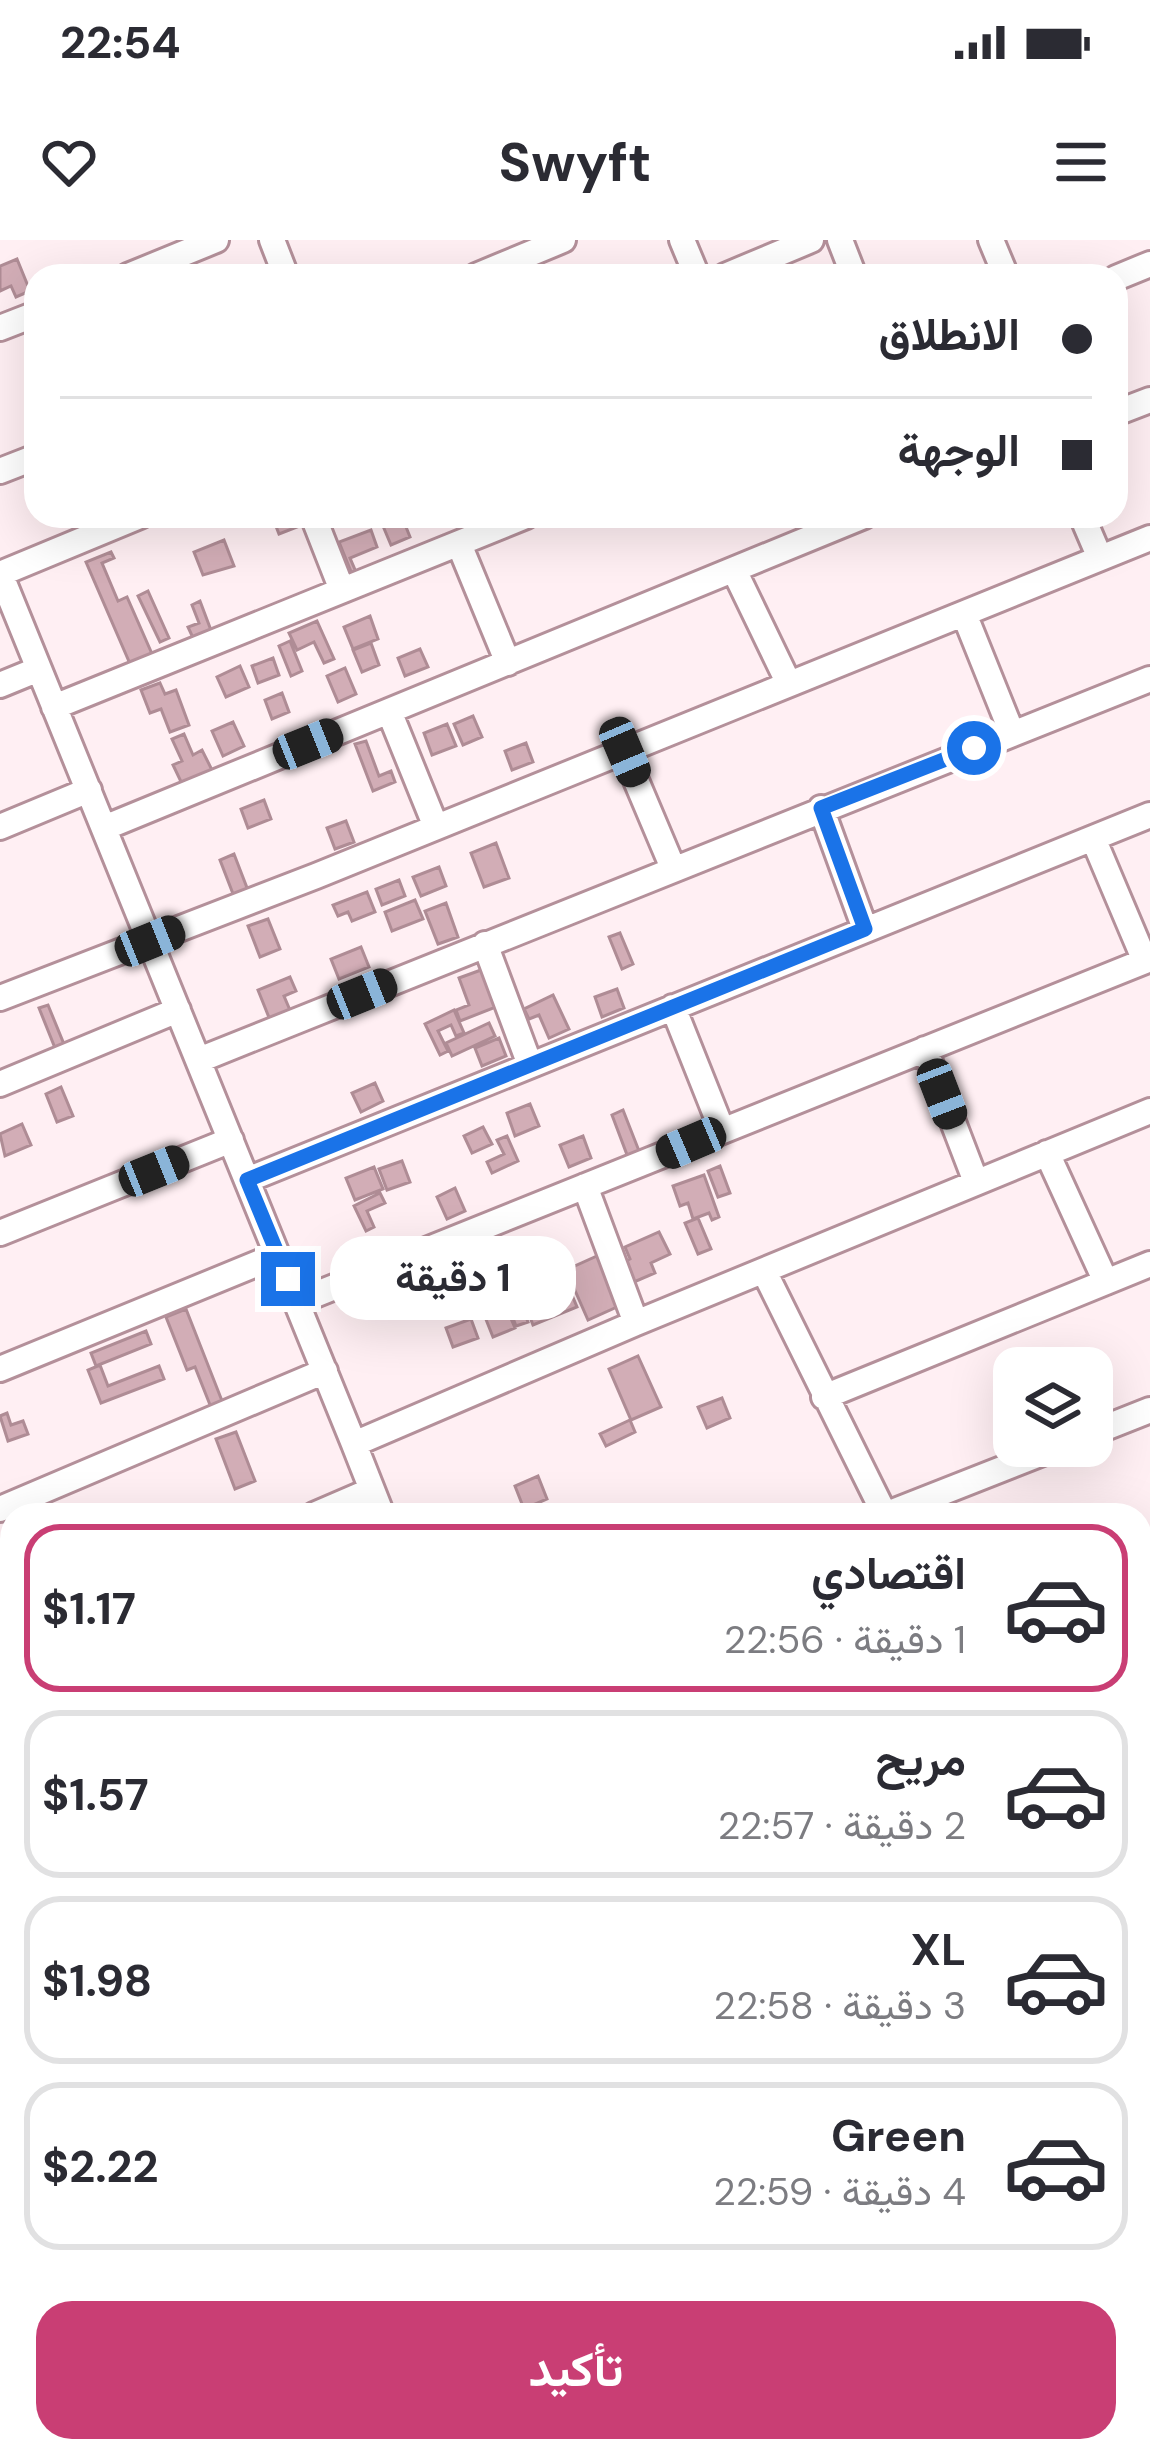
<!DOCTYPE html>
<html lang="ar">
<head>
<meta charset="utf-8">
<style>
  body { margin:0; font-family:"DM Sans",Vazirmatn,sans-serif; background:#f2f2f3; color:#2b2b33; direction:rtl; height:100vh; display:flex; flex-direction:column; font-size:45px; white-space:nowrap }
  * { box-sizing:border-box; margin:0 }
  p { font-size:39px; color:#7c7c81 }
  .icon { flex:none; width:66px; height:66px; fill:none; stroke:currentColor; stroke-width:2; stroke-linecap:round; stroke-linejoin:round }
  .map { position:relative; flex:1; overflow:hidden; direction:ltr }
  .drawer { position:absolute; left:0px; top:1263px; width:1152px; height:960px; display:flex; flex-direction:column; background:#fff; border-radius:36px 36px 0 0; box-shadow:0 12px 48px #0002; direction:rtl }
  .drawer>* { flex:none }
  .top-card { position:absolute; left:24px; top:24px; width:1104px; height:264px; border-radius:36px; box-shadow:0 12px 48px #0002; direction:rtl; display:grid; align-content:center; height:264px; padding:0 36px; background:#fff }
  .controls { position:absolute; left:993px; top:1107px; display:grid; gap:24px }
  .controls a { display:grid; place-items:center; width:120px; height:120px; border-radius:24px; background:#fff; box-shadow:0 12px 48px #0002; font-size:60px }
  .end { position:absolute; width:54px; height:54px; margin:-27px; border:15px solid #1a73e8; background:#fff; box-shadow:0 0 0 6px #fff }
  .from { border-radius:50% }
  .bubble { position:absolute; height:84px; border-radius:36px; background:#fff; box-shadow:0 12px 48px #0002; font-size:39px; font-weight:700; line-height:84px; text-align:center; direction:rtl }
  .car { position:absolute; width:36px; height:72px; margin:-36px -18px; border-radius:15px; box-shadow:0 0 9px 3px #0007; background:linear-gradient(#222 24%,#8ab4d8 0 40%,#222 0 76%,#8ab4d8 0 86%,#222 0) }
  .top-card b { display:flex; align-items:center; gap:42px; height:114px; font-size:45px }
  .top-card b+b { border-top:3px solid #e1e1e2 }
  .top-card i { width:30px; height:30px; background:#2b2b33 }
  ul { padding:21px 0 0; list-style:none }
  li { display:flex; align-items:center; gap:36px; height:168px; margin:0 24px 18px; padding:0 12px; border:6px solid #e1e1e2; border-radius:36px }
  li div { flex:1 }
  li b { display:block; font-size:45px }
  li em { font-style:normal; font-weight:700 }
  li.selected { border-color:#c93e74 }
  li>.icon { width:108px; height:108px; stroke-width:1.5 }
  .primary-button { display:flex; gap:24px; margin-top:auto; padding:24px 36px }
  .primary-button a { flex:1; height:138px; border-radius:36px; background:#c93e74; color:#fff; font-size:48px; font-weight:700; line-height:138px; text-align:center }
  .status { display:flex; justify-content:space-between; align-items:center; height:84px; padding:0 60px; background:#fff; direction:ltr }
  .status svg { height:33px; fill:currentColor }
  header { display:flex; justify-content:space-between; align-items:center; height:156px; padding:0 36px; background:#fff; font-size:54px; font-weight:700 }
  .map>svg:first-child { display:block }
  .building { fill:#d2adb6; stroke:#af8c95; stroke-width:3 }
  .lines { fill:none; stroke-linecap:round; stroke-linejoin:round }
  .minor-casing { stroke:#b4909a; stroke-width:30 }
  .minor { stroke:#fff; stroke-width:24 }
  .route { stroke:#1a73e8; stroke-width:15 }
</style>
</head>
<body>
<div class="status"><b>22:54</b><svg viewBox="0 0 49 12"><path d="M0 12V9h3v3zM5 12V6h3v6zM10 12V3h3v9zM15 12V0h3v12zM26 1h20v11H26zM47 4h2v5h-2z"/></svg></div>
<header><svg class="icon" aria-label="menu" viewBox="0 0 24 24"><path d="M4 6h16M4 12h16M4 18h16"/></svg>Swyft<svg class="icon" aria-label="heart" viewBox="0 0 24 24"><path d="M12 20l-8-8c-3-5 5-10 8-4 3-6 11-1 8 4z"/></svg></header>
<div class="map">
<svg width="1150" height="2223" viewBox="0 0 1150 2223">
  <rect width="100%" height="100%" fill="#ffeff3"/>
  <!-- building -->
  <path class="building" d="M17,19L30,51L16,57L11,46L0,51V26Z
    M272,276H302L305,284L279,294Z
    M402,277L410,297L391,305L383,286Z
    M371,290L377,307L350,318L356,332L352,334L339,302Z
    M224,300L234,326L203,335L194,312Z
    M111,312L114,318L102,323L118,361L127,357L156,423L134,433L86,322Z
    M148,351L169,398L160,402L138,356Z
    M200,361L212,393L194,400L188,387L199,383L192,365Z
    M370,376L378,399L353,409L344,387Z
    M317,381L334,419L324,423L314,402L297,410L289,393Z
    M290,401L302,431L291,436L279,406Z
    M371,403L379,425L362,432L353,410Z
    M420,409L428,427L405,436L398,418Z
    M273,418L279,435L258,443L252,426Z
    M240,426L249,447L226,457L217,437Z
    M345,428L356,454L338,462L327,436Z
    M160,443L165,454L176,450L189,485L170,492L161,469L150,473L141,450Z
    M282,453L289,472L272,479L265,460Z
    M473,476L482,497L463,505L454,484Z
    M233,482L244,506L223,516L212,491Z
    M447,484L456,506L432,515L424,493Z
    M184,494L193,515L202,510L214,534L184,548L173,525L182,521L172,499Z
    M366,501L379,536L391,531L395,542L373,551L355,504Z
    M526,503L533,522L512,530L505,511Z
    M264,560L271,579L248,588L241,569Z
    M346,581L354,602L335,609L327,588Z
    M496,603L509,638L484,647L471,613Z
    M234,614L249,653L235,659L220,620Z
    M439,627L446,646L421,656L413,637Z
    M399,640L405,656L382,665L376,649Z
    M367,652L375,672L352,681L348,672L338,676L333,665Z
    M415,660L423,679L392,691L385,672Z
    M446,663L458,697L438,704L425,671Z
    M268,679L280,709L260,717L248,686Z
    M620,693L633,724L622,729L609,697Z
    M361,707L369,727L339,739L331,719Z
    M481,730L496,767L460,781L456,770L469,765L459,738Z
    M290,737L296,751L284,756L295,782L274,790L258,750Z
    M617,749L624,768L602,777L595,757Z
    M553,755L569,789L549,798L539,775L529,779L524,769Z
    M48,765L68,814L59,818L39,768Z
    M454,770L464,793L456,796L451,785L438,791L448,811L440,815L425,784Z
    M489,783L495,796L452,816L446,803Z
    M499,798L506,816L482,826L475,808Z
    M375,843L383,861L361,872L352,853Z
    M61,847L73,876L57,882L46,854Z
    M530,864L539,886L515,896L507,873Z
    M623,870L641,916L629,920L612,875Z
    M22,884L31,905L5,916L0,894Z
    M483,887L492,904L472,913L464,896Z
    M507,896L518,921L492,933L487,922L504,914L497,900Z
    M583,896L591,918L569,927L560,905Z
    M402,921L410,942L387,950L379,929Z
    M720,926L730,953L718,957L708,931Z
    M374,927L383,949L355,960L346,938Z
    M704,935L719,977L712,980L709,973L693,979L688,963L680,966L673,946Z
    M455,948L465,971L447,979L437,957Z
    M380,953L385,963L367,971L374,987L366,991L354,966Z
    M698,978L711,1009L698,1014L685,983Z
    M659,992L670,1014L651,1023L655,1033L634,1042L625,1022L630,1019L625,1007Z
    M597,1016L619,1066L588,1080L566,1030Z
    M547,1038L552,1050L520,1062L528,1082L516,1086L504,1055Z
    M472,1055L476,1066L447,1078L442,1068Z
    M572,1055L577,1067L533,1085L528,1072Z
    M186,1069L226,1171L214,1175L195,1127L187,1130L166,1077Z
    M507,1069L515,1088L493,1097L485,1077Z
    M471,1079L478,1098L453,1107L446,1088Z
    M146,1091L151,1104L96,1126L91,1113Z
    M638,1116L661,1167L631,1180L609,1129Z
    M100,1125L108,1146L159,1126L164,1139L101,1163L88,1130Z
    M722,1158L730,1178L707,1188L698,1167Z
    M7,1173L11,1185L23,1181L28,1194L8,1201L0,1176Z
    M630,1180L635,1192L606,1206L600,1194Z
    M236,1192L255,1241L235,1249L216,1199Z
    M538,1236L547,1259L524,1269L515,1246Z"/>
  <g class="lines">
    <!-- minor casing -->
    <g class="minor-casing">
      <path id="minor" d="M272,0L286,36
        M682,0L697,36
        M840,0L854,36
        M991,0L1006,36
        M128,36L216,0
        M476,36L563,0
        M725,36L811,0
        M1116,38L1150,24
        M0,88L36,74
        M1116,173L1150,160
        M0,231L36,217
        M313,276L342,350
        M1082,276L1100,318
        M459,304L508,423
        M734,330L789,444
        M0,333L354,1204
        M0,334L140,276
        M965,376L1012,493
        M0,445L39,429
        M54,467L526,276
        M389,471L436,587
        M624,512L673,628
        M821,568L865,689
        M0,587L89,550
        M104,588L864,276
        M1093,598L1145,721
        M485,704L530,825
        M0,758L316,636L1150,298
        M673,767L722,890
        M925,809L976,942
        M199,820L1150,439
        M0,844L178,770
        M1047,913L1106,1042
        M247,940L1150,575
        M585,946L636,1083
        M0,993L231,900
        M764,1031L885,1275
        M297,1062L1150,719
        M0,1129L278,1015
        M824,1157L1150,1024
        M1092,1193L1150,1170
        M0,1269L325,1131
        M314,1275L372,1250
        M382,1275L354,1204L636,1083L1150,871
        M885,1275L1060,1206
        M1140,1320L1150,1316
        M0,1393L12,1422
        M1140,1463L1150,1459
        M0,1546L12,1541
        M1140,1605L1150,1601
        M0,1686L12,1681
        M1140,1747L1150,1743
        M0,1825L12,1820
        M1140,1881L1150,1878
        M1140,1939L1150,1960
        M0,1971L12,1966
        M1140,2019L1150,2015
        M0,2116L12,2111
        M1140,2130L1150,2155
        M335,2211L340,2223
        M90,2223L119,2211
        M701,2223L730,2211
        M1002,2223L1031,2211"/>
    </g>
    <!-- minor -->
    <use href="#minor" class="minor"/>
  </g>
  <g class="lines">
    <!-- route -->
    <path class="route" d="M288,1039L247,940L865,689L821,568L974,508"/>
  </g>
</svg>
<div class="controls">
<a><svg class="icon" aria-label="layers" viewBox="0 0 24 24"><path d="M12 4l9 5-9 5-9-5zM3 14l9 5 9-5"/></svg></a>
</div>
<i class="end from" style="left:974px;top:508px"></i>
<i class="end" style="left:288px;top:1039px"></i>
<div class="bubble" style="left:330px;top:996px;width:246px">1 دقيقة</div>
<i class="car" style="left:308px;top:504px;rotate:68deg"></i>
<i class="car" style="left:625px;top:512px;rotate:157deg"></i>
<i class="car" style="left:150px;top:701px;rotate:68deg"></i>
<i class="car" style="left:362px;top:754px;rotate:68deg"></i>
<i class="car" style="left:942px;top:854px;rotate:159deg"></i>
<i class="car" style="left:691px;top:903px;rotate:247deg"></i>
<i class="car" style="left:154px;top:931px;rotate:68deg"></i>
<div class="top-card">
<b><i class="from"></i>الانطلاق</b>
<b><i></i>الوجهة</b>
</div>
<section class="drawer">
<ul>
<li class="selected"><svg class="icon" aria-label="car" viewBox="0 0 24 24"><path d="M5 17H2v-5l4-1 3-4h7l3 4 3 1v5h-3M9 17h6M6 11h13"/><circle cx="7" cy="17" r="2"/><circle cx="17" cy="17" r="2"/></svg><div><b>اقتصادي</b><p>1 دقيقة · 22:56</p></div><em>$1.17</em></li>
<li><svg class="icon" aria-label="car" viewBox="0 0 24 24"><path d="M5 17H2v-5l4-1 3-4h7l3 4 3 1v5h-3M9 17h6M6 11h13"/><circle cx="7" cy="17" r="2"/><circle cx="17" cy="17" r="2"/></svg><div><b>مريح</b><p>2 دقيقة · 22:57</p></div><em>$1.57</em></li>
<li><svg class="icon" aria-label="car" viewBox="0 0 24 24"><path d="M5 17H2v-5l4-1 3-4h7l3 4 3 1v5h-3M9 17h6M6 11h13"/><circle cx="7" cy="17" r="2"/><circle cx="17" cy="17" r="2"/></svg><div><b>XL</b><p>3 دقيقة · 22:58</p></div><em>$1.98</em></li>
<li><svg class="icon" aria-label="car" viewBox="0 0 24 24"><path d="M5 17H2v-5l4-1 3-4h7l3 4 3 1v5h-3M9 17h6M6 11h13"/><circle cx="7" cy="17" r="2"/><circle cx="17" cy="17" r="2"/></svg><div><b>Green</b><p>4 دقيقة · 22:59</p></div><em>$2.22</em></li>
</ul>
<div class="primary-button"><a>تأكيد</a></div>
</section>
</div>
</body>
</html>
